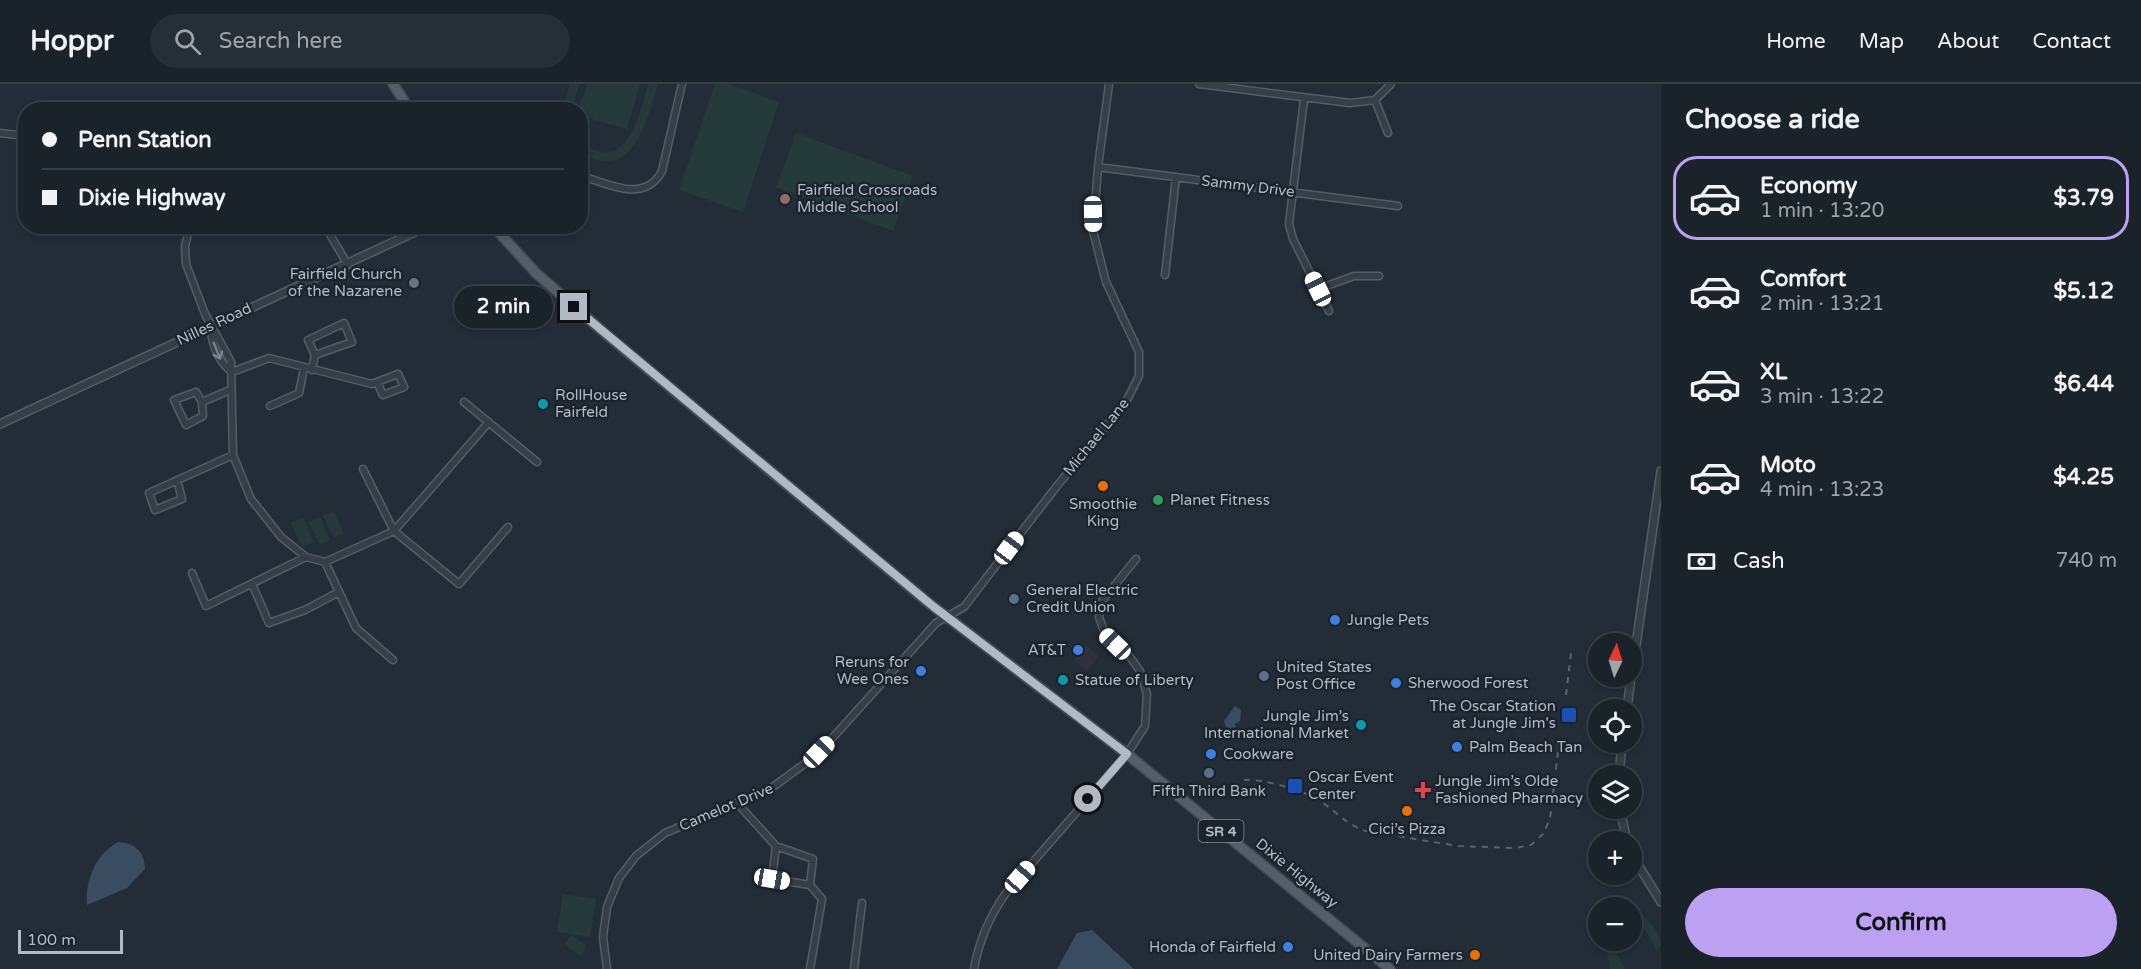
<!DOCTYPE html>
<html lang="en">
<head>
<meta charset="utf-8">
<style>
  body { margin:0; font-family:"Varela Round",sans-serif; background:#272f36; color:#f1f3f6; height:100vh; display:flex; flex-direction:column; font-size:22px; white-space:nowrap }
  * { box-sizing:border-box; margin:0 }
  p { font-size:20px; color:#9fa4a8 }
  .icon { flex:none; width:33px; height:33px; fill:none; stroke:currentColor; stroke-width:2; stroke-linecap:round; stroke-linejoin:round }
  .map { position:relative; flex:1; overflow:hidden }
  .side { display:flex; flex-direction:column; background:#1a222a; width:480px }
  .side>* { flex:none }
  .hud { position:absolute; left:18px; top:18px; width:570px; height:132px; border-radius:24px; box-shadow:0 3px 9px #0003,0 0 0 2px #383f47; display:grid; align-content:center; height:132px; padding:0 24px; background:#1a222a }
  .needle { width:39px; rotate:4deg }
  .tools { position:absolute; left:1588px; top:549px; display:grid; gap:12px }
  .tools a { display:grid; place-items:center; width:54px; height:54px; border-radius:50%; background:#1a222a; box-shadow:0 3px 9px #0003,0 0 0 2px #383f47; font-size:30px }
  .scale { position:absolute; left:18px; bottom:15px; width:105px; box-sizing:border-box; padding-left:6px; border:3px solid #b1bac4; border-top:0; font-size:16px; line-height:21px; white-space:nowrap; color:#b1bac4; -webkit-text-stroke:4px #1b242d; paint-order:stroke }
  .end { position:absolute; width:27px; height:27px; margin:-14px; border:8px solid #b1bac4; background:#111; box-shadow:0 0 0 3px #111 }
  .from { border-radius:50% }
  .bubble { position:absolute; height:42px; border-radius:21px; background:#1a222a; box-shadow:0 3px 9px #0003,0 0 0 2px #383f47; font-size:20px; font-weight:800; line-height:42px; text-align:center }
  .car { position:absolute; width:18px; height:36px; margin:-18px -9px; border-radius:8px; box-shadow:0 0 4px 2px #0007; background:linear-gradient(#fff 24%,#345 0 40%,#fff 0 76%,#345 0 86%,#fff 0) }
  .hud b { display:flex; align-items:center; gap:21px; height:57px; font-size:22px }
  .hud b+b { border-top:2px solid #383f47 }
  .hud i { width:15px; height:15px; background:#f1f3f6 }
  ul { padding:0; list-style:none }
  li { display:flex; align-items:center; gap:18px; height:84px; margin:0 12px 9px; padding:0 12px; border:3px solid transparent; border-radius:24px }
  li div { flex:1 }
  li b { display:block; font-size:22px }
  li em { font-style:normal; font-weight:800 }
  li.selected { border-color:#bca0f2 }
  li>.icon { width:54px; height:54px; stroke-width:1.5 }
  h2 { padding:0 24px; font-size:27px; line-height:72px }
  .pay { display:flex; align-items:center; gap:15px; height:66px; padding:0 24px; font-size:22px }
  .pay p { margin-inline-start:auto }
  .button { display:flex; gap:12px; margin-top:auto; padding:12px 24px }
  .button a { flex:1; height:69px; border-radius:36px; background:#bca0f2; color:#111; font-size:24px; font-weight:800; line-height:69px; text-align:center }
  header { display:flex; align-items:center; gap:36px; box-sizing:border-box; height:84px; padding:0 30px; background:#1a222a; border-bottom:2px solid #383f47 }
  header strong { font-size:28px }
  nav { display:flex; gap:33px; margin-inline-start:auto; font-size:21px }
  .search { width:420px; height:54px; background:#272f36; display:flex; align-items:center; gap:15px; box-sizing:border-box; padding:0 21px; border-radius:33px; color:#9fa4a8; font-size:22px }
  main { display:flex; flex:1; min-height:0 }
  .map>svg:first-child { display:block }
  .medical { fill:#31303d }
  .green { fill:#253a3a }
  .water { fill:#394c60 }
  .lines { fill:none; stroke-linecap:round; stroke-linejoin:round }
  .minor-casing { stroke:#545d66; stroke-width:9 }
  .tertiary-casing { stroke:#545d66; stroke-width:10 }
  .primary-casing { stroke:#3f4851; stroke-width:12 }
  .minor { stroke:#363f48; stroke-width:6 }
  .tertiary { stroke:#363f48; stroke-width:7 }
  .primary { stroke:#545e68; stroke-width:9 }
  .rail { stroke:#58636f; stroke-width:2; stroke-dasharray:6 6; stroke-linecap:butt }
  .oneway { stroke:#7a838c }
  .route { stroke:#b1bac4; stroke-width:8 }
  .education-dot { fill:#8d6e63; stroke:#1b242d; stroke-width:2 }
  .worship-dot { fill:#6b7280; stroke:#1b242d; stroke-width:2 }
  .culture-dot { fill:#0f9aa8; stroke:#1b242d; stroke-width:2 }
  .food-dot { fill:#e8710a; stroke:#1b242d; stroke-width:2 }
  .leisure-dot { fill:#2e9e5b; stroke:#1b242d; stroke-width:2 }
  .service-dot { fill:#5c6f8a; stroke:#1b242d; stroke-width:2 }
  .shop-dot { fill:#3f7fe0; stroke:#1b242d; stroke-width:2 }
  .transit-dot { fill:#1a4fb4; stroke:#1b242d; stroke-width:2 }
  .health-dot { fill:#e0444e; stroke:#1b242d; stroke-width:2 }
  .labels { text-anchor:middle; stroke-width:5; stroke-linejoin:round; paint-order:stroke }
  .shield { fill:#1b242d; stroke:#848d97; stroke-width:1.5 }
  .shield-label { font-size:14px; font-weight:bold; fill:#b1bac4 }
  .street-label { font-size:15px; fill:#b1bac4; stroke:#1b242d }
  .poi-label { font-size:15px; fill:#b1bac4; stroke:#1b242d; text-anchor:start }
</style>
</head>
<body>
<header>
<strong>Hoppr</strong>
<div class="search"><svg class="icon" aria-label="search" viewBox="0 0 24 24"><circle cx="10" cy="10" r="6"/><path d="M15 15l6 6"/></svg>Search here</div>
<nav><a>Home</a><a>Map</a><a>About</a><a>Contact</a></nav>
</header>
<main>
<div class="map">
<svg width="1661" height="885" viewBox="0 0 1661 885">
  <rect width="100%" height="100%" fill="#232d38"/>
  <!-- medical -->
  <path class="medical" d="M1086,562L1099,572L1087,587L1074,577Z"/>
  <!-- green -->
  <path class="green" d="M570,0H579L572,25H562Z
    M587,0H640L627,45L581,32L579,25Z
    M648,0H658C647,36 634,100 581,69V57C625,95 640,30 648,0Z
    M715,0H729L779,18L743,128L679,106Z
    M796,49L913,92L893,147L776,103Z
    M334,427L344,450L334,454L323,432Z
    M303,433L314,458L302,463L291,439Z
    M320,433L330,456L320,461L309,438Z
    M563,810L596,815L590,853L557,848Z
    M1632,825C1646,830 1661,848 1661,863L1656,866L1640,836L1632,839Z
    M572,851L587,862L580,872L564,860Z
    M1605,857H1616L1612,859L1625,885H1610Z"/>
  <!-- water -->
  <path class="water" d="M1235,622L1241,626L1240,637L1235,640L1236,645L1229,652L1224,637Z
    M118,758C135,759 145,768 145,785L127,804L87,821C85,796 96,770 118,758Z
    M1092,846L1134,885H1057L1077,849Z"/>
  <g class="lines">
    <!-- minor casing -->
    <g class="minor-casing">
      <path id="minor" d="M1199,0L1350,19L1375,16L1391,0
        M1304,15L1289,140L1293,155L1329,227
        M1375,16L1388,49
        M0,49L26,52
        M1098,83L1398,122
        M580,91C608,100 645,120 662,87L682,0
        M190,142L185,162L186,180L205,230L231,278L233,371L251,415L281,453L306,473L325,478L394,447L459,500L508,443
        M325,142L348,181
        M1165,191L1176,93
        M1318,205L1354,192H1379
        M210,242C212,260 218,278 232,288
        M312,286L315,271L308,256L344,239L352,258L315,271
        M232,288L269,274L372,300L377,298L383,311L404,303L398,290L377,298
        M202,318L203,332L186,341L174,316L196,308L202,318L230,306
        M464,318L537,378
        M270,322L299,309L304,284
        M363,385L394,447L489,338
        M177,396L182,415L155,426L149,409L233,371
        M325,478L356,544L393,576
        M192,489L206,522L306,473
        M252,500L269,539L305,526L339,508
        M738,720L776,762
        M810,801L813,775L776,762L772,795L810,801L822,815L810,885
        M607,885L603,853L607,823L619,794L636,772L665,749L770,705L818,670L936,539L964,523L1053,407L1127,316L1139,292V268L1106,198L1093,147L1098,83L1109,0
        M854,885L862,819
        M974,885C979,856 989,833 1006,809L1127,670L1145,642L1147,610L1140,587L1130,573L1105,550L1099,533L1102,517L1136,475"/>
    </g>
    <!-- tertiary casing -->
    <g class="tertiary-casing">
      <path id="tertiary" d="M0,340L428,142
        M1632,589L1661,387
        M1627,626L1631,592
        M1619,692L1622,658
        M1620,724L1627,758
        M1632,771L1661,818"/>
    </g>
    <!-- primary casing -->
    <g class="primary-casing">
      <path id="primary" d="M393,0L410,26
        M493,142L536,189L607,251L930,520L1127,670L1390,885"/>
    </g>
    <!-- minor -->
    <use href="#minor" class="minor"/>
    <!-- tertiary -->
    <use href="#tertiary" class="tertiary"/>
    <!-- primary -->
    <use href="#primary" class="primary"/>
    <!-- rail -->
    <path class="rail" d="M1566,611L1571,569
      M1244,696C1260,694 1307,707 1320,717C1336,727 1348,742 1366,747L1458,762L1515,764L1531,761L1543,750L1550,735L1560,651"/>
  </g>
  <!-- one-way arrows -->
  <defs><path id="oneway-shaft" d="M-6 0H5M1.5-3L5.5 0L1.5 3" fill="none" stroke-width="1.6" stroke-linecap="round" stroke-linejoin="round" transform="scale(1.5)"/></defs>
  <use class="oneway" href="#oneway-shaft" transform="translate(217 267) rotate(68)"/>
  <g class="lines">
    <!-- route -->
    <path class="route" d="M574,223L934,523L1127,670L1088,715"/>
  </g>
  <!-- markers -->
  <circle class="education-dot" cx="785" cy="115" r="6"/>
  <circle class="worship-dot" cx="414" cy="199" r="6"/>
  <g class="culture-dot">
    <circle cx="543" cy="320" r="6"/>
    <circle cx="1063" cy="596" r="6"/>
    <circle cx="1361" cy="641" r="6"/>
  </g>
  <g class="food-dot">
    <circle cx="1103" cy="402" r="6"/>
    <circle cx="1407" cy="727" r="6"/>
    <circle cx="1475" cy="871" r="6"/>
  </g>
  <circle class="leisure-dot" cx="1158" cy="416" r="6"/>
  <g class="service-dot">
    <circle cx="1014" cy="515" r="6"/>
    <circle cx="1264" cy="592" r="6"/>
    <circle cx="1209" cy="689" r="6"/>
  </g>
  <g class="shop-dot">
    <circle cx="1335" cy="536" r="6"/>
    <circle cx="1078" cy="566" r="6"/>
    <circle cx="921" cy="587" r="6"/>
    <circle cx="1396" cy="599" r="6"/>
    <circle cx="1457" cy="663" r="6"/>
    <circle cx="1211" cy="670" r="6"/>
    <circle cx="1288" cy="863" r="6"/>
  </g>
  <g class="transit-dot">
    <rect x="1561" y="623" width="16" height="16" rx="3"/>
    <rect x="1287" y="694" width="16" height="16" rx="3"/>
  </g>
  <path class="health-dot" d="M1420 697h6v6h6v6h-6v6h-6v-6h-6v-6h6z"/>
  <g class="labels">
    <!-- shield labels -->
    <rect class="shield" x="1198.5" y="736" width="45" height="22" rx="4.5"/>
    <g class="shield-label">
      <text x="1221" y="752">SR 4</text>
    </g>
    <!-- street labels -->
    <g class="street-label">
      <text transform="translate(1248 102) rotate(7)" y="5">Sammy Drive</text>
      <text transform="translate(214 240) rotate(-25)" y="5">Nilles Road</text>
      <text transform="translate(1096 353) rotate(-51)" y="5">Michael Lane</text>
      <text transform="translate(726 723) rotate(-23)" y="5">Camelot Drive</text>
      <text transform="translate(1297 789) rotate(39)" y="5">Dixie Highway</text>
    </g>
    <!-- poi labels -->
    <g class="poi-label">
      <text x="797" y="111">Fairfield Crossroads<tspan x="797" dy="17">Middle School</tspan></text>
      <text x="402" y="195" text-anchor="end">Fairfield Church<tspan x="402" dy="17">of the Nazarene</tspan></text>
      <text x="555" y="316">RollHouse<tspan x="555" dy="17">Fairfeld</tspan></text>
      <text x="1170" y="421">Planet Fitness</text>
      <text x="1103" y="425" text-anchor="middle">Smoothie<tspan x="1103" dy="17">King</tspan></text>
      <text x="1026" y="511">General Electric<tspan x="1026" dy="17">Credit Union</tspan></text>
      <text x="1347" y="541">Jungle Pets</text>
      <text x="1066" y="571" text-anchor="end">AT&amp;T</text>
      <text x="909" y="583" text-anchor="end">Reruns for<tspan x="909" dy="17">Wee Ones</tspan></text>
      <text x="1276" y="588">United States<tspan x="1276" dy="17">Post Office</tspan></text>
      <text x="1075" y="601">Statue of Liberty</text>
      <text x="1408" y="604">Sherwood Forest</text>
      <text x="1556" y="627" text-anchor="end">The Oscar Station<tspan x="1556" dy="17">at Jungle Jim's</tspan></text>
      <text x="1349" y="637" text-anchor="end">Jungle Jim’s<tspan x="1349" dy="17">International Market</tspan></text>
      <text x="1469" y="668">Palm Beach Tan</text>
      <text x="1223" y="675">Cookware</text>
      <text x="1308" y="698">Oscar Event<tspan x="1308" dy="17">Center</tspan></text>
      <text x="1435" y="702">Jungle Jim’s Olde<tspan x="1435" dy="17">Fashioned Pharmacy</tspan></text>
      <text x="1209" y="712" text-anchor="middle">Fifth Third Bank</text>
      <text x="1407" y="750" text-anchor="middle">Cici’s Pizza</text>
      <text x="1276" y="868" text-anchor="end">Honda of Fairfield</text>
      <text x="1463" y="876" text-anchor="end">United Dairy Farmers</text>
    </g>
  </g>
</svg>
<div class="tools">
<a><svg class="needle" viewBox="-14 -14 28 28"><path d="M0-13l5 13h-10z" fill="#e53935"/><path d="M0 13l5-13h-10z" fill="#9fa4a8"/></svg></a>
<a><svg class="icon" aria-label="locate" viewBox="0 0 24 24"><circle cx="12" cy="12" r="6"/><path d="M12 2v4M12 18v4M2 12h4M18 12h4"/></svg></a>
<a><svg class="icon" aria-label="layers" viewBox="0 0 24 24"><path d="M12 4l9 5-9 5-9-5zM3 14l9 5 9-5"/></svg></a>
<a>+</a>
<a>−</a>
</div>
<div class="scale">100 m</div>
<i class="end from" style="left:1088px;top:715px"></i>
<i class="end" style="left:574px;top:223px"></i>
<div class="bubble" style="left:454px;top:202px;width:99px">2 min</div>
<i class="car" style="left:1093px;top:130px;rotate:179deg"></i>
<i class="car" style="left:1318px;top:205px;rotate:334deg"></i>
<i class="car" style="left:1009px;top:464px;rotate:37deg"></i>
<i class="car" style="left:1115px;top:560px;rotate:314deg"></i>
<i class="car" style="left:819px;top:668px;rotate:44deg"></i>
<i class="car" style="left:1020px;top:793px;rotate:41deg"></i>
<i class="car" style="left:772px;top:795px;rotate:100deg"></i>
<div class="hud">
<b><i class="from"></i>Penn Station</b>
<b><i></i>Dixie Highway</b>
</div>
</div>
<section class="side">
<h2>Choose a ride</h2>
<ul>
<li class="selected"><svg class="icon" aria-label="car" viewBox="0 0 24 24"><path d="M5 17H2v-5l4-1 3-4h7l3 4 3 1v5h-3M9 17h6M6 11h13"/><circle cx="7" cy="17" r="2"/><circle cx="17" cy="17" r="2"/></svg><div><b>Economy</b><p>1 min · 13:20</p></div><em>$3.79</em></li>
<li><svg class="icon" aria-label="car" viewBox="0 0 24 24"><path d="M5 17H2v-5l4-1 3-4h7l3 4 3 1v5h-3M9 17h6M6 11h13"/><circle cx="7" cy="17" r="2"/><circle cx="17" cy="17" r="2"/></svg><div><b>Comfort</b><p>2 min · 13:21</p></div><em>$5.12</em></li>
<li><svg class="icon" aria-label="car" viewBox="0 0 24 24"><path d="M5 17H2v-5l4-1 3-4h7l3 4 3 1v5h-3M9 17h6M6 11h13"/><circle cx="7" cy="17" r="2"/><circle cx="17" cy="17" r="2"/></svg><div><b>XL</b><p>3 min · 13:22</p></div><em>$6.44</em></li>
<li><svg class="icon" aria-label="car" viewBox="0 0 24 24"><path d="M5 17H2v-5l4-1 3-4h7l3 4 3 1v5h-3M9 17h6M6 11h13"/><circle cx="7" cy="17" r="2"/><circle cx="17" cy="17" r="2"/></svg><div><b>Moto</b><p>4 min · 13:23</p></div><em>$4.25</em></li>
</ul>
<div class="pay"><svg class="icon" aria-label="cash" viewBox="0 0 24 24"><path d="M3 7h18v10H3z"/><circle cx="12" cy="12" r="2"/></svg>Cash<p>740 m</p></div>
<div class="button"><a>Confirm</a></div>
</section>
</main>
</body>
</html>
